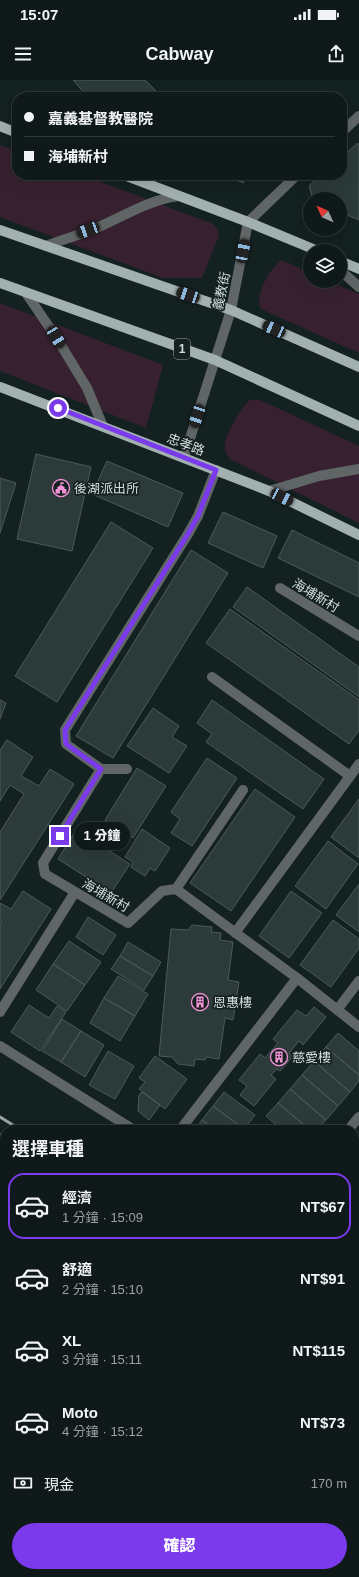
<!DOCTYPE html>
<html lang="zh-TW">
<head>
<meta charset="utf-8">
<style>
  body { margin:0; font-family:Helvetica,"Noto Sans TC",sans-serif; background:#1d2626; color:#f1f3f6; height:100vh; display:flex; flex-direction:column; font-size:15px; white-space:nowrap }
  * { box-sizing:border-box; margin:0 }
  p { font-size:13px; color:#9ba0a2 }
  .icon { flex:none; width:22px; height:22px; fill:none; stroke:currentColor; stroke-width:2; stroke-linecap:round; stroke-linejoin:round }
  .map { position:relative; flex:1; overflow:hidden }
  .details { position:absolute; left:0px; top:1045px; width:359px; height:452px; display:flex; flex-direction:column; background:#0f1919; border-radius:16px 16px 0 0; box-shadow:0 4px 16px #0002,0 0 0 1px #2f3838 }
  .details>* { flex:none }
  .guide { position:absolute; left:12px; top:12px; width:335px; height:88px; border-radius:16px; box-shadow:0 4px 16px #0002,0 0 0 1px #2f3838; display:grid; align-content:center; height:88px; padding:0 12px; background:#0f1919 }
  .needle { width:26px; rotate:314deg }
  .controls { position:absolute; left:303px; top:112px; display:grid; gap:8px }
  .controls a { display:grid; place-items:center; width:44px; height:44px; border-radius:50%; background:#0f1919; box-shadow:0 4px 16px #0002,0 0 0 1px #2f3838; font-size:20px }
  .end { position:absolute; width:18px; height:18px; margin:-9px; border:5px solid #7c3aed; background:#fff; box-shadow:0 0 0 2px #fff }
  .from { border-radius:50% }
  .bubble { position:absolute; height:28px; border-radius:14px; background:#0f1919; box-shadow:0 4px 16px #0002,0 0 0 1px #2f3838; font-size:13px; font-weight:800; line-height:28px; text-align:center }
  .car { position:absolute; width:12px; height:24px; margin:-12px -6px; border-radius:5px; box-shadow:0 0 3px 1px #0007; background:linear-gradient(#222 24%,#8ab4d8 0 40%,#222 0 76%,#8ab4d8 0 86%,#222 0) }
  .guide b { display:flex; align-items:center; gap:14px; height:38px; font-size:15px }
  .guide b+b { border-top:1px solid #2f3838 }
  .guide i { width:10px; height:10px; background:#f1f3f6 }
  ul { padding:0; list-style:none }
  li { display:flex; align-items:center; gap:12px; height:66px; margin:0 8px 6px; padding:0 4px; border:2px solid transparent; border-radius:16px }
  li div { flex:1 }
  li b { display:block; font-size:15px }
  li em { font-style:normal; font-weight:800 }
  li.selected { border-color:#7c3aed }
  li>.icon { width:36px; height:36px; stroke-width:1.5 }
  h2 { padding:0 12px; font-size:18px; line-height:48px }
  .pay { display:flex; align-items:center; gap:10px; height:44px; padding:0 12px; font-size:15px }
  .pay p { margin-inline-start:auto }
  .action { display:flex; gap:8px; margin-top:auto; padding:8px 12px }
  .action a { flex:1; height:46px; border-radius:24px; background:#7c3aed; color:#fff; font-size:16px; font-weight:800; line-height:46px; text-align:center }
  .status { display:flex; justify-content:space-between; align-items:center; height:28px; padding:0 20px; background:#0f1919; direction:ltr }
  .status svg { height:11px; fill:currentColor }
  header { display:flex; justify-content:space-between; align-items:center; height:52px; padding:0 12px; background:#0f1919; font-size:18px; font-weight:800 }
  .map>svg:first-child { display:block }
  .green { fill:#372130 }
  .building { fill:#2c3a3a; stroke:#4c5a5b }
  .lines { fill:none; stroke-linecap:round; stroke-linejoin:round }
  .minor { stroke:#606666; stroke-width:10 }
  .major { stroke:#a2b0b0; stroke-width:10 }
  .rail { stroke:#9aa4a4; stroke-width:3 }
  .route { stroke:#7c3aed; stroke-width:5 }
  .labels { text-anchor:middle; stroke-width:3.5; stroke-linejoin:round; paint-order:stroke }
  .shield { fill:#142121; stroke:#9aa4a4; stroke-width:1 }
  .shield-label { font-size:12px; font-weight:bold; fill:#d3dcdc }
  .street-label { font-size:13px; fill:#d3dcdc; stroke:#142121 }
  .poi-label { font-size:13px; fill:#d3dcdc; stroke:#142121; text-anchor:start }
</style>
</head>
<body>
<div class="status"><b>15:07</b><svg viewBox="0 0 49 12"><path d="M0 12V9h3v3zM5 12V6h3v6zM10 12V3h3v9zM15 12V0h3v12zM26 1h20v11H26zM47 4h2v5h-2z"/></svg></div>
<header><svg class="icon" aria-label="menu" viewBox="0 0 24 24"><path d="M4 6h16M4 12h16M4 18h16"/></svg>Cabway<svg class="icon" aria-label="share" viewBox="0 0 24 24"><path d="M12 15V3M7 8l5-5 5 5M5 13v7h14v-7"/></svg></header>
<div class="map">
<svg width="359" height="1497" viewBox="0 0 359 1497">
  <rect width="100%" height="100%" fill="#142121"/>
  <!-- green -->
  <path class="green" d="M0,65L17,71V95H83L213,144L217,149L219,155L202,198H163L0,137Z
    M282,180L310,193V201H329L359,214V273L261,229C254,216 270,187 282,180Z
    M0,223L163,285L146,348L0,291Z
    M250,320H260L359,366V443L230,379C227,375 224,370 225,364C226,354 242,326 250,320Z
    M0,1223L5,1232V1492H271L267,1497H0Z"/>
  <!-- building -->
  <path class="building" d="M73,0H145L162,17H88Z
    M358,63L359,65V140L340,132V119H313L309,106L321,95H342V77Z
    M223,95H237L244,103Z
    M36,374L91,387L72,471L17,459Z
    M107,381L183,413L168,447L92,414Z
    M0,398L16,403L0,453Z
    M223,432L277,456L263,488L208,463Z
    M111,442L153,468L57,622L15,596Z
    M292,450L359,483V517L278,478Z
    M191,470L228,493L113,678L76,656Z
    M247,507L359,587V617L233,527Z
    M230,529L359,620V650L349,664L206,563Z
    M0,620L6,623L0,639Z
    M212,620L324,699L303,729L206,662L212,654L197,643Z
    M153,628L179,646L172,657L187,666L169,693L127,666Z
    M7,660L33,677L21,696L39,706L50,689L74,704L0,820V752L24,714L10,705L0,721V670Z
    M207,678L237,698L192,766L171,753L180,739L171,732Z
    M137,688L166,706L133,758L105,740Z
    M255,709L295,737L231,831L190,803Z
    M359,719V778L331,757Z
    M142,749L170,768L155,791L150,788L145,796L131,787L133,782L125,777Z
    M76,750L130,784L111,813L58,779Z
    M328,761L358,784L326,829L295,806Z
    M359,804V852L336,835Z
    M23,811L51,829L0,909V843L2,841L0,840V823L11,829Z
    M291,811L322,833L289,878L259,856Z
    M88,837L116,855L103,875L76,857Z
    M333,840L359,859V868L331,907L300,885Z
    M192,845L212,847L211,852L221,853L220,860L233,862L228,900L239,902L233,940L225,938L219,979L206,977L205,980L195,979L194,986L178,984L172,977L159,976L171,849L188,850Z
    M69,861L101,882L85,905L53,884Z
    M128,862L161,882L153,896L120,876Z
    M120,876L153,896L144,910L111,889Z
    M53,884L85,905L67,931L36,910Z
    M118,896L148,914L135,936L104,918Z
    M104,918L135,936L120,961L90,943Z
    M29,925L49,938L57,926L66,932L40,971L11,952Z
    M314,927L326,937L303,965L299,961L289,973L293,976L280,991L277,989L271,995L276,999L254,1026L240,1015L247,1006L239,1000L260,974L265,978L278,963L273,959L297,930L306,936Z
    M62,939L81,951L61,982L42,971Z
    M81,951L104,965L85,997L61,982Z
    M338,953L359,971V995L326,967Z
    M326,967L359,995V1001L350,1012L314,981Z
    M108,971L134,986L115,1019L89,1005Z
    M155,976L187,999L165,1029L139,1009L145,1002L139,998Z
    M314,981L350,1012L338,1026L302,995Z
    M302,995L338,1026L326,1040L290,1009Z
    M290,1009L326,1040L317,1050H310L278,1023Z
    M142,1012L160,1025L149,1040L138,1031L139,1015Z
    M224,1012L255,1035L244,1049L213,1026Z
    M278,1023L310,1050H282L266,1036Z
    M213,1026L244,1049V1050H215L202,1040Z
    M202,1040L215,1050H195Z
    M265,1044L273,1050H260Z
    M359,1059V1095L354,1091V1065Z
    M354,1135L359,1139V1166L354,1171Z
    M359,1171V1192L354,1187V1177Z"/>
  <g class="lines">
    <!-- minor -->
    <path class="minor" d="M342,52L359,36
      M46,166C64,159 83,154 101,146C127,134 150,120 178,116
      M340,190L359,207
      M26,213L56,257L87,308L102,344
      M184,377L231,230L248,142L297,95
      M216,390L198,436L188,454L65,650L66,664L101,689L43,783L45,794L128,843L162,811L176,809L297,898L359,947
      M269,411L319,396L359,389
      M280,508L359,556
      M212,597L350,696
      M101,689H127
      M176,809L243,710
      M235,853L359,684
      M337,930L359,901
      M0,932L75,812
      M0,966L134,1050
      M180,1050L297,898
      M348,1050L359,1037
      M354,1422L359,1420
      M291,1497L295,1492"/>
    <!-- major -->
    <path class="major" d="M0,46L17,53
      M124,95L248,142L318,171
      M0,150L231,230L359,287
      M340,181L359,189
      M0,203L215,280L359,346
      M0,307L269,411L359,455"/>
    <!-- rail -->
    <path class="rail" d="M0,1037L21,1050
      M0,1055L5,1059
      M354,1259L359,1262
      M354,1277L359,1280"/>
  </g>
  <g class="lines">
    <!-- route -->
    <path class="route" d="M58,328L216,390L198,436L188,454L65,650L66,664L101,689L60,756"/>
  </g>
  <!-- icons -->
  <defs>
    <g id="civic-ring" transform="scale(0.9)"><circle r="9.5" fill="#142121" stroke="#f391d5" stroke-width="1.5"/><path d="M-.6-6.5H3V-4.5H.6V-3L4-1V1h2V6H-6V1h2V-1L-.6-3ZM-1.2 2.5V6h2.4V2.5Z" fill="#f391d5"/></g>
    <g id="building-ring" transform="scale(0.9)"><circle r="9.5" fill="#142121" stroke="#f391d5" stroke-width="1.5"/><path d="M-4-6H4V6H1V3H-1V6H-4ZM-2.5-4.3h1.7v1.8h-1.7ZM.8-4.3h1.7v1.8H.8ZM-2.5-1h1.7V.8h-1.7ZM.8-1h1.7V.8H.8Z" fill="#f391d5"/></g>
  </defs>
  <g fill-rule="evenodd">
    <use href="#civic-ring" x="61" y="408"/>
    <use href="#building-ring" x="200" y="922"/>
    <use href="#building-ring" x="279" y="977"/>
  </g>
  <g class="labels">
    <!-- shield labels -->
    <rect class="shield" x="174" y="259" width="16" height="20" rx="3"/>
    <g class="shield-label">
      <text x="182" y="273">1</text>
    </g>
    <!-- street labels -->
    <g class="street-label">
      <text transform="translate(221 211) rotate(-78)" y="5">義教街</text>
      <text transform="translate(186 364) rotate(21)" y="5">忠孝路</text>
      <text transform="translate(316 515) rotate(31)" y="5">海埔新村</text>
      <text transform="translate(106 815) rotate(30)" y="5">海埔新村</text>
    </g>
    <!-- poi labels -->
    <g class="poi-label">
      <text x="74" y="413">後湖派出所</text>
      <text x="213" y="927">恩惠樓</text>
      <text x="292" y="982">慈愛樓</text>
    </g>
  </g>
</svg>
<div class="controls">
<a><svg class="needle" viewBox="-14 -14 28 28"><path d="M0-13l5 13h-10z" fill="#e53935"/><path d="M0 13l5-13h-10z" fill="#9ba0a2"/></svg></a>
<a><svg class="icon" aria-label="layers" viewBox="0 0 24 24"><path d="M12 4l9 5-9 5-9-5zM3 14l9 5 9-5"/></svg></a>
</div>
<i class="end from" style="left:58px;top:328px"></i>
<i class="end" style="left:60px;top:756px"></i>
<div class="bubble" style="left:74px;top:742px;width:56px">1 分鐘</div>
<i class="car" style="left:88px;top:150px;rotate:250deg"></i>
<i class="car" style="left:243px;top:171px;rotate:11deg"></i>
<i class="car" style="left:188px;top:215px;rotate:289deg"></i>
<i class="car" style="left:274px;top:249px;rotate:294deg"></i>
<i class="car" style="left:56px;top:257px;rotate:149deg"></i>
<i class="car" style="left:197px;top:336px;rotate:198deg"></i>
<i class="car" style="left:282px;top:417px;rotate:116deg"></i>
<div class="guide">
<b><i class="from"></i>嘉義基督教醫院</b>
<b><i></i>海埔新村</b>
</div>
<section class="details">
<h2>選擇車種</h2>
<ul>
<li class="selected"><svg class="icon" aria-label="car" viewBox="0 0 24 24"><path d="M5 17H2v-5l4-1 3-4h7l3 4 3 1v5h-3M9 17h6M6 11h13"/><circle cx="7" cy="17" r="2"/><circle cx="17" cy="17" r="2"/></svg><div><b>經濟</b><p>1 分鐘 · 15:09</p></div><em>NT$67</em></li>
<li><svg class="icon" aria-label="car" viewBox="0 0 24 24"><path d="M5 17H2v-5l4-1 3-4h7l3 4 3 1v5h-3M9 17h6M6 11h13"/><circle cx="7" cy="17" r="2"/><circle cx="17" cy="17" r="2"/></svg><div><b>舒適</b><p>2 分鐘 · 15:10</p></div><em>NT$91</em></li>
<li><svg class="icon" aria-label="car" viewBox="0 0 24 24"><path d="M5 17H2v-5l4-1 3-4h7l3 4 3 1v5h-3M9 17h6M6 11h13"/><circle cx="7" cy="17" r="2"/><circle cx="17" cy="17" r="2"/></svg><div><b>XL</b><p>3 分鐘 · 15:11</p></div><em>NT$115</em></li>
<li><svg class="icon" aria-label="car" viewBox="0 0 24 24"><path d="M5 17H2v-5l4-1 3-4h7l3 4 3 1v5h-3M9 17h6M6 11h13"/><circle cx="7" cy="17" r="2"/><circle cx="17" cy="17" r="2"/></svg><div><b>Moto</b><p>4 分鐘 · 15:12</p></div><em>NT$73</em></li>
</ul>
<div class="pay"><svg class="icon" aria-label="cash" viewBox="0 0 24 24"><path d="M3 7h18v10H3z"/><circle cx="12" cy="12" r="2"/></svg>現金<p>170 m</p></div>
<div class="action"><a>確認</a></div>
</section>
</div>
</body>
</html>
